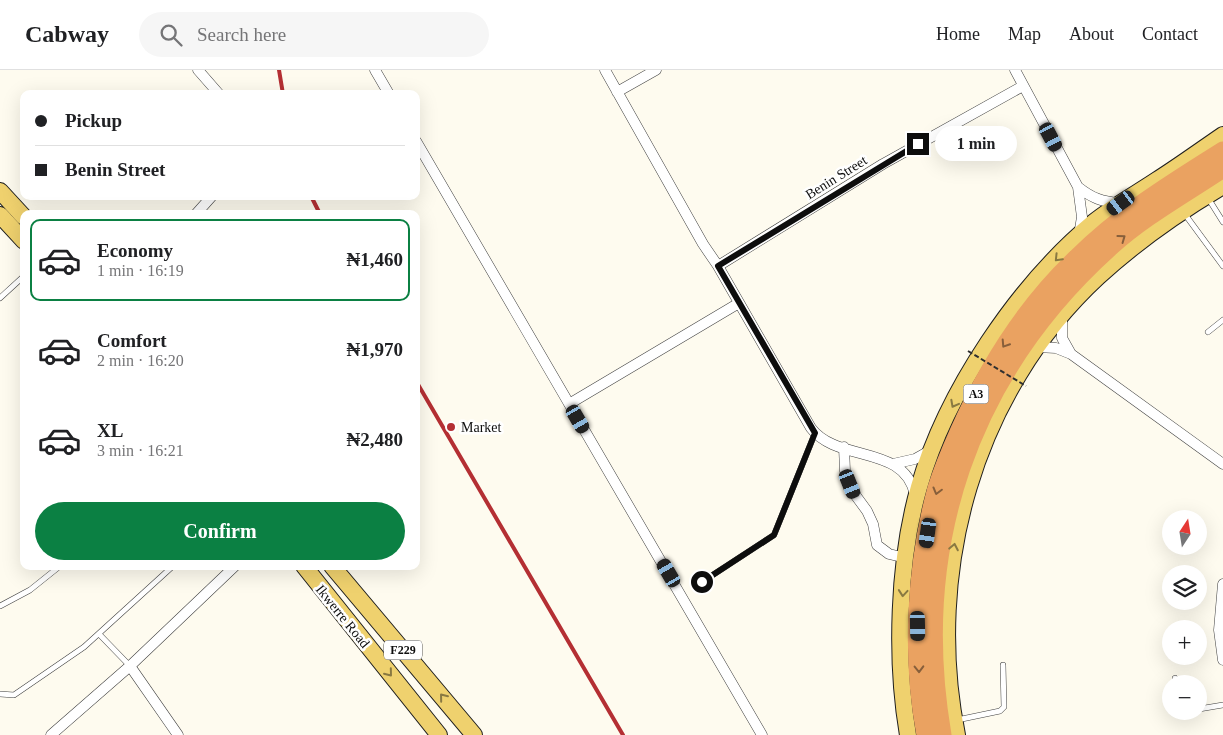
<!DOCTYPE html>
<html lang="en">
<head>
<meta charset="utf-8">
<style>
  body { margin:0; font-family:"Times New Roman",serif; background:#f6f6f6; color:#202124; height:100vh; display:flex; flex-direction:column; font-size:19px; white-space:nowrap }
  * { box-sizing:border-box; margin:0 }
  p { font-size:16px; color:#757577 }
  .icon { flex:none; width:28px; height:28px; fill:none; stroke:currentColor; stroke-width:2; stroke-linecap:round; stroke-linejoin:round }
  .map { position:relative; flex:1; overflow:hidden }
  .panel { position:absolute; left:20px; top:140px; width:400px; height:360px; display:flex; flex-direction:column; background:#fff; border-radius:10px; box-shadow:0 5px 20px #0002 }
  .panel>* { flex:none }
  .guide { position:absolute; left:20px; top:20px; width:400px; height:110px; border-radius:10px; box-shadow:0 5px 20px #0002; display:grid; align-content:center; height:110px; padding:0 15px; background:#fff }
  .needle { width:32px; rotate:12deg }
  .buttons { position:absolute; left:1162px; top:440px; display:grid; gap:10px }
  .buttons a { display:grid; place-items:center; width:45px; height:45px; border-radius:50%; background:#fff; box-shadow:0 5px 20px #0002; font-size:25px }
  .end { position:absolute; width:22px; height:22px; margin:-11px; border:6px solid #0d0d0d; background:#fff; box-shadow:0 0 0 2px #fff }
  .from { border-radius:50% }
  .bubble { position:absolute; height:35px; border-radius:18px; background:#fff; box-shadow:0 5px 20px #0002; font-size:16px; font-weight:700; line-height:35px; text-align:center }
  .car { position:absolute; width:15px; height:30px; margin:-15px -8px; border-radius:6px; box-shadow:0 0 4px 1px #0007; background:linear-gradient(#222 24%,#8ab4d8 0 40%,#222 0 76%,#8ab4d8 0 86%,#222 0) }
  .guide b { display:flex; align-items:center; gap:18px; height:48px; font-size:19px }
  .guide b+b { border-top:1px solid #e0e0e0 }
  .guide i { width:12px; height:12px; background:#202124 }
  ul { padding:9px 0 0; list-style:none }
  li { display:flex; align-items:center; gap:15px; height:82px; margin:0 10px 8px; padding:0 5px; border:2px solid transparent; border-radius:10px }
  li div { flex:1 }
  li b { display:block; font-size:19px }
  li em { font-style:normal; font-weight:700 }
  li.on { border-color:#0b8043 }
  li>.icon { width:45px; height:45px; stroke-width:1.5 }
  .button { display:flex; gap:10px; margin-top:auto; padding:10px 15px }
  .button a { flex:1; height:58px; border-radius:30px; background:#0b8043; color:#fff; font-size:20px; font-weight:700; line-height:58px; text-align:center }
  header { display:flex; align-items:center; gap:30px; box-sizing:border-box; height:70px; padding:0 25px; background:#fff; border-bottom:1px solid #e0e0e0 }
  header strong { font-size:24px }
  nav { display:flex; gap:28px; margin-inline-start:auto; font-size:18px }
  .search { width:350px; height:45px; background:#f6f6f6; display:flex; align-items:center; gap:12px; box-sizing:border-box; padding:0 18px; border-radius:28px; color:#757577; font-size:19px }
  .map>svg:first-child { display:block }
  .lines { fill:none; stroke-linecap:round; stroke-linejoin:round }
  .lane-casing { stroke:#404040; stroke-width:6 }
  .street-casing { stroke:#404040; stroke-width:11 }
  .primary-casing { stroke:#1e1e1e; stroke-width:18 }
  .highway-casing { stroke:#1e1e1e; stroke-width:20 }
  .lane { stroke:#fff; stroke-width:5 }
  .street { stroke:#fff; stroke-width:10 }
  .primary { stroke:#efd16e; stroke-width:16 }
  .highway { stroke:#eaa261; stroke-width:19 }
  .rail { stroke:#b42f33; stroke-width:4 }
  .path-bridge { stroke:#2f2f2f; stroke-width:2; stroke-dasharray:5 2.5; stroke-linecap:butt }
  .oneway { stroke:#875f3b }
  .oneway2 { stroke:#897942 }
  .route { stroke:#0d0d0d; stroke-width:6 }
  .poi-dot { fill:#b42f33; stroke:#fff; stroke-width:2 }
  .labels { text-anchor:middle; stroke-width:5; stroke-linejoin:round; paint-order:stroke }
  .shield { fill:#fff; stroke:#565656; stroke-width:1 }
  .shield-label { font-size:12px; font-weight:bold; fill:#0d0d0d }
  .street-label { font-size:14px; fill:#0d0d0d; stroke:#fff }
  .poi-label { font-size:14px; fill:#0d0d0d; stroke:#fff; text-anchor:start }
</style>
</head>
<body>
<header>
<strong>Cabway</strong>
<div class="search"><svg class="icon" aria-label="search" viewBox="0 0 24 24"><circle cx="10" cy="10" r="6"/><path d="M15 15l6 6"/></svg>Search here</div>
<nav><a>Home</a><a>Map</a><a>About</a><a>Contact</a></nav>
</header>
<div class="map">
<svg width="1223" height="665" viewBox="0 0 1223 665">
  <rect width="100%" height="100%" fill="#fefbef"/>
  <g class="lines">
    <!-- lane casing -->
    <g class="lane-casing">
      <path id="lane" d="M1208,128L1223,152
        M1184,143L1223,196
        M0,228L24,206
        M1208,262L1223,250
        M702,512L774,465L815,363
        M0,536L30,520L60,496
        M99,564L130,596
        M1175,608L1177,614
        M0,624L14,625L84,577L173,496
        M1199,639L1223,635
        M957,650L1000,641L1004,637L1003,595"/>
    </g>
    <!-- street casing -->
    <g class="street-casing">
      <path id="street" d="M198,0L219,24
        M375,0L389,24
        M605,0L703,174L718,196L811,358C837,393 905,374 915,425
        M1015,0L1078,117L1082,147L1079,165
        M617,22L656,0
        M416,71L762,665
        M1078,117C1092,128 1102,132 1120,133
        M196,144L212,126
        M718,196L883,94L1023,16
        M1062,246V268L1071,284
        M1037,277L1056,278L1071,284L1223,394
        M569,334L739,233
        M844,377L845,401L856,426L867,441L873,454L877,475L889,484L906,488
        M893,394L915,389L931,380
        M1223,514L1219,560L1223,590
        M130,596L178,665
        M51,665L130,596L235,496"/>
    </g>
    <!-- primary casing -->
    <g class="primary-casing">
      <path id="primary" d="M0,121L24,147
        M0,145L24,171
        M304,496L439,665
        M332,496L474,665
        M908,665C895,590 898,490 919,417C946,322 1018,215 1094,152C1114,136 1136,124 1157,110C1179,96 1201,80 1223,65
        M957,665C924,501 974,322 1098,207C1136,172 1179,142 1223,116"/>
    </g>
    <!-- highway casing -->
    <g class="highway-casing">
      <path id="highway" d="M926,665C911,586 916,495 937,418C943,399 951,380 959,362C988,297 1025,237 1077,188C1120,145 1172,113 1223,81
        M942,665C910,477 968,304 1111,176C1144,146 1186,123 1223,98"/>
    </g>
    <!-- lane -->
    <use href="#lane" class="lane"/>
    <!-- street -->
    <use href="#street" class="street"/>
    <!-- primary -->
    <use href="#primary" class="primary"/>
    <!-- highway -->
    <use href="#highway" class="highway"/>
    <!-- rail -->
    <path class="rail" d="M279,0L283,24
      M311,126L320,144
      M416,311L623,665"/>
    <!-- path-bridge -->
    <path class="path-bridge" d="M968,281L1026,316"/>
  </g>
  <!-- one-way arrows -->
  <defs><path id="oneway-chevron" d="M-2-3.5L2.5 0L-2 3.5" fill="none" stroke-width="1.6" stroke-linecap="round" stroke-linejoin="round" transform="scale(1.25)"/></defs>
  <g class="oneway">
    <use href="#oneway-chevron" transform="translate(1122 168) rotate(-36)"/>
    <use href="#oneway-chevron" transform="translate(1005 274) rotate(123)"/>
    <use href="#oneway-chevron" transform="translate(937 421) rotate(105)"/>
    <use href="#oneway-chevron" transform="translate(919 599) rotate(89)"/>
  </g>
  <g class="oneway2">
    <use href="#oneway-chevron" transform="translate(1058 188) rotate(134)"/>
    <use href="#oneway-chevron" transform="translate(954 334) rotate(118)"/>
    <use href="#oneway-chevron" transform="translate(954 477) rotate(-79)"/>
    <use href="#oneway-chevron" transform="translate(903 523) rotate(95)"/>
    <use href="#oneway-chevron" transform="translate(389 603) rotate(51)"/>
    <use href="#oneway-chevron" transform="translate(443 627) rotate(-129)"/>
  </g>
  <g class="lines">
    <!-- route -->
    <path class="route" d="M702,512L774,465L815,363L718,196L918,74"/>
  </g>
  <!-- markers -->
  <circle class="poi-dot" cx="451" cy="357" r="5"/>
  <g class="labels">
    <!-- shield labels -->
    <g class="shield">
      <rect x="963.5" y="314.5" width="25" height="19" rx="4"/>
      <rect x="384" y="570.5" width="38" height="19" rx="4"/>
    </g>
    <g class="shield-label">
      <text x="976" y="328">A3</text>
      <text x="403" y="584">F229</text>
    </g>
    <!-- street labels -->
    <g class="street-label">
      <text transform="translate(836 107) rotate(-32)" y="5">Benin Street</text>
      <text transform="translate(343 546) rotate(51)" y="5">Ikwerre Road</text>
    </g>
    <!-- poi labels -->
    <g class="poi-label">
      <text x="461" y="362">Market</text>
    </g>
  </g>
</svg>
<div class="buttons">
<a><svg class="needle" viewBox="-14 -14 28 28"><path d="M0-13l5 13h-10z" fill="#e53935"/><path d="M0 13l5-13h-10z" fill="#757577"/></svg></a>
<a><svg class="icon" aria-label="layers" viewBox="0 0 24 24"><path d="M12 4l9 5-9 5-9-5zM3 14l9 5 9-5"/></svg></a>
<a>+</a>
<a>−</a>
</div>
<i class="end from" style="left:702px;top:512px"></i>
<i class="end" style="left:918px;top:74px"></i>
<div class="bubble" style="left:935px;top:56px;width:82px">1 min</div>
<i class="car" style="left:1051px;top:67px;rotate:152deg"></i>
<i class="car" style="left:1121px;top:133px;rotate:234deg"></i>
<i class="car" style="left:578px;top:349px;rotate:150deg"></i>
<i class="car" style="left:850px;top:414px;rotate:158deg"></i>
<i class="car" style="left:928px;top:463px;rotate:188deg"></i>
<i class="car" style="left:669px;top:503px;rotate:330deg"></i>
<i class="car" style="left:918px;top:556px;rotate:179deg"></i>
<div class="guide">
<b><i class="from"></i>Pickup</b>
<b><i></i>Benin Street</b>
</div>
<section class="panel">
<ul>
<li class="on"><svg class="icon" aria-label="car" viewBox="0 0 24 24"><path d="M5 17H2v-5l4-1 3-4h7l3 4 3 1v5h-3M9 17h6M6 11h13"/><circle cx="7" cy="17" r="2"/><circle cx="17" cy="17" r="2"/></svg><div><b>Economy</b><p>1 min · 16:19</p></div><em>₦1,460</em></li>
<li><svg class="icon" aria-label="car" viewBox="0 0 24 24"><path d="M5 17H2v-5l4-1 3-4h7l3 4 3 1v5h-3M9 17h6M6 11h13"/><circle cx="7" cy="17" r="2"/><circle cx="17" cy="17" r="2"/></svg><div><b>Comfort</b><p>2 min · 16:20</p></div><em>₦1,970</em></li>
<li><svg class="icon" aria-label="car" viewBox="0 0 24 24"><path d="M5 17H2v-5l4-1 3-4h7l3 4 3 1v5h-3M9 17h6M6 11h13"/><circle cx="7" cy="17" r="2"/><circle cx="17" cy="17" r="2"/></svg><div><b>XL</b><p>3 min · 16:21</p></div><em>₦2,480</em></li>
</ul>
<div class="button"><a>Confirm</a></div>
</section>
</div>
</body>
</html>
